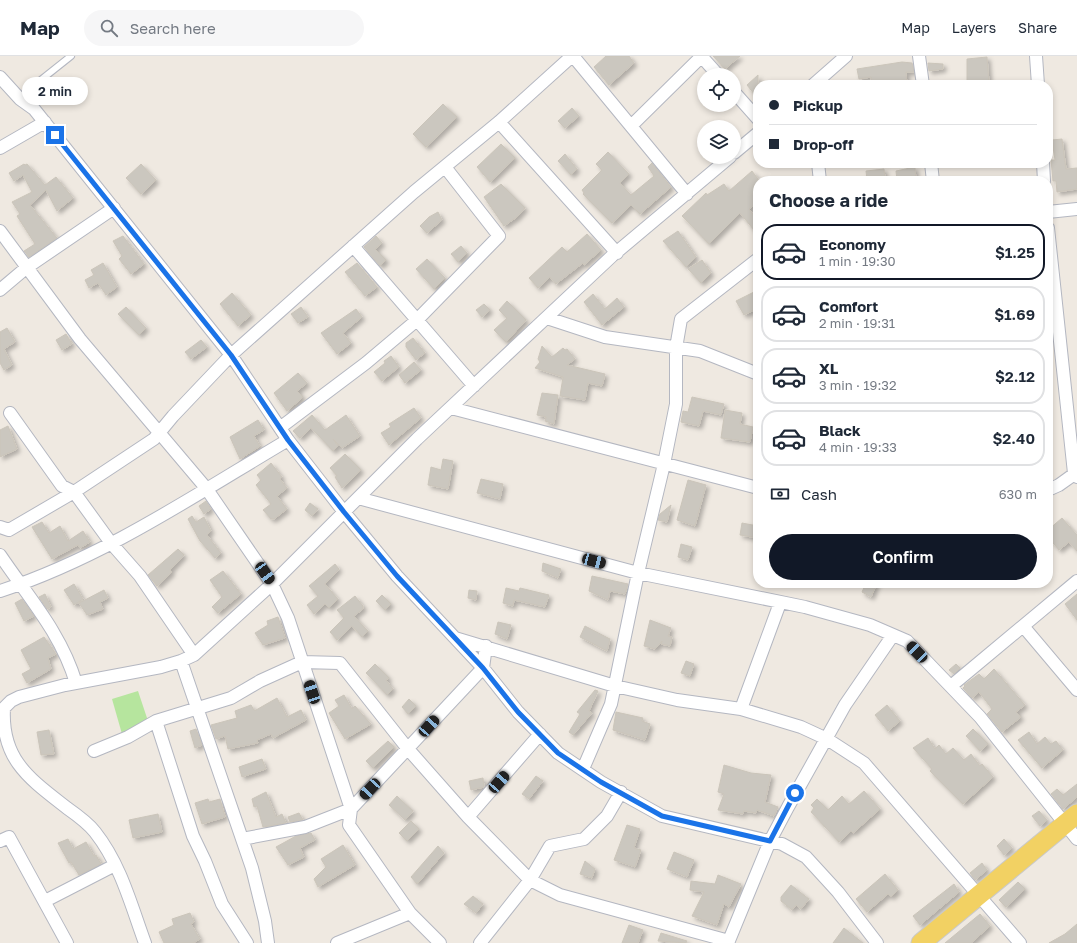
<!DOCTYPE html>
<html lang="en">
<head>
<meta charset="utf-8">
<style>
  body { margin:0; font-family:"Golos Text",sans-serif; background:#f6f6f7; color:#1f2937; height:100vh; display:flex; flex-direction:column; font-size:15px; white-space:nowrap }
  * { box-sizing:border-box; margin:0 }
  p { font-size:13px; color:#747a83 }
  .icon { flex:none; width:22px; height:22px; fill:none; stroke:currentColor; stroke-width:2; stroke-linecap:round; stroke-linejoin:round }
  .map { position:relative; flex:1; overflow:hidden }
  .drawer { position:absolute; left:753px; top:120px; width:300px; height:412px; display:flex; flex-direction:column; background:#fff; border-radius:16px; box-shadow:0 2px 6px #0003 }
  .drawer>* { flex:none }
  .banner { position:absolute; left:753px; top:24px; width:300px; height:88px; border-radius:16px; box-shadow:0 2px 6px #0003; display:grid; align-content:center; height:88px; padding:0 16px; background:#fff }
  .buttons { position:absolute; left:697px; top:12px; display:grid; gap:8px }
  .buttons a { display:grid; place-items:center; width:44px; height:44px; border-radius:50%; background:#fff; box-shadow:0 2px 6px #0003; font-size:20px }
  .end { position:absolute; width:18px; height:18px; margin:-9px; border:5px solid #1a73e8; background:#fff; box-shadow:0 0 0 2px #fff }
  .from { border-radius:50% }
  .bubble { position:absolute; height:28px; border-radius:14px; background:#fff; box-shadow:0 2px 6px #0003; font-size:13px; font-weight:600; line-height:28px; text-align:center }
  .car { position:absolute; width:12px; height:24px; margin:-12px -6px; border-radius:5px; box-shadow:0 0 3px 1px #0007; background:linear-gradient(#222 24%,#8ab4d8 0 40%,#222 0 76%,#8ab4d8 0 86%,#222 0) }
  .banner b { display:flex; align-items:center; gap:14px; height:38px; font-size:15px }
  .banner b+b { border-top:1px solid #e0e1e3 }
  .banner i { width:10px; height:10px; background:#1f2937 }
  ul { padding:0; list-style:none }
  li { display:flex; align-items:center; gap:12px; height:56px; margin:0 8px 6px; padding:0 8px; border:2px solid #e0e1e3; border-radius:16px }
  li div { flex:1 }
  li b { display:block; font-size:15px }
  li em { font-style:normal; font-weight:600 }
  li.current { border-color:#111827 }
  li>.icon { width:36px; height:36px; stroke-width:1.5 }
  h2 { padding:0 16px; font-size:18px; line-height:48px }
  .pay { display:flex; align-items:center; gap:10px; height:44px; padding:0 16px; font-size:15px }
  .pay p { margin-inline-start:auto }
  .cta { display:flex; gap:8px; margin-top:auto; padding:8px 16px }
  .cta a { flex:1; height:46px; border-radius:24px; background:#111827; color:#fff; font-size:16px; font-weight:600; line-height:46px; text-align:center }
  header { display:flex; align-items:center; gap:24px; box-sizing:border-box; height:56px; padding:0 20px; background:#fff; border-bottom:1px solid #e0e1e3 }
  header strong { font-size:19px }
  nav { display:flex; gap:22px; margin-inline-start:auto; font-size:14px }
  .search { width:280px; height:36px; background:#f6f6f7; display:flex; align-items:center; gap:10px; box-sizing:border-box; padding:0 14px; border-radius:22px; color:#747a83; font-size:15px }
  .map>svg:first-child { display:block }
  .green { fill:#b6e59e }
  .building { fill:#cbc7bf; stroke:#cbc5ba; filter:url(#shadow) }
  .lines { fill:none; stroke-linecap:round; stroke-linejoin:round }
  .lane-casing { stroke:#b4b7c1; stroke-width:8 }
  .street-casing { stroke:#b4b7c1; stroke-width:14 }
  .primary-casing { stroke:#c9c9c9; stroke-width:21 }
  .lane { stroke:#fff; stroke-width:6 }
  .street { stroke:#fff; stroke-width:12 }
  .primary { stroke:#f2d163; stroke-width:19 }
  .route { stroke:#1a73e8; stroke-width:5 }
</style>
</head>
<body>
<header>
<strong>Map</strong>
<div class="search"><svg class="icon" aria-label="search" viewBox="0 0 24 24"><circle cx="10" cy="10" r="6"/><path d="M15 15l6 6"/></svg>Search here</div>
<nav><a>Map</a><a>Layers</a><a>Share</a></nav>
</header>
<div class="map">
<svg width="1077" height="887" viewBox="0 0 1077 887">
  <defs>
    <filter id="shadow"><feDropShadow dx="3" dy="3" stdDeviation="2" flood-color="#0004"/></filter>
  </defs>
  <rect width="100%" height="100%" fill="#efe9e1"/>
  <!-- green -->
  <path class="green" d="M138,635L148,665L122,678L112,643Z"/>
  <!-- building -->
  <path class="building" d="M606,0H629L634,7L609,29L594,11Z
    M713,0H740L725,13Z
    M987,1L989,26L967,27V3Z
    M902,6L912,7L914,16H906L907,29H872L871,21L859,23L857,13Z
    M928,7L943,8V13L929,15Z
    M758,19V43L747,29Z
    M443,48L457,61L426,91L413,78Z
    M572,52L579,60L565,72L558,65Z
    M1062,83L1066,113L1077,112V133L1057,136L1056,125H1053L1051,104H1055L1052,84Z
    M501,88L515,102L490,126L477,111Z
    M608,96L629,118L620,127L631,139L654,120L648,111L652,107L671,131L640,158L631,149L612,167L583,138L584,137L582,134L602,114L596,108Z
    M565,98L577,113L571,119L558,105Z
    M24,108L25,109L27,108L45,129L56,121L73,142L57,155L46,134L30,149L57,182L29,201L24,195L35,188L17,160L20,158L12,146L32,136L23,119L14,125L9,117Z
    M141,108L156,124L141,138L126,122Z
    M915,111L916,125H897L896,115Z
    M884,113L885,122L867,124L866,115Z
    M752,115L758,123V146L749,153L758,165V179L740,157L709,188L682,160L706,137L707,139L724,128L729,135Z
    M501,128L525,152L517,161L504,170L484,141Z
    M438,156L442,164L427,177L420,170L429,161Z
    M678,175L696,201L686,211L663,185Z
    M587,178L601,194L584,209L583,207L556,228L550,221L538,232L529,222L562,191L567,196Z
    M123,180L144,208L131,218L119,203L122,200L113,185Z
    M376,180L382,187L375,193L386,204L380,210L364,191Z
    M461,190L467,197L458,206L451,198Z
    M427,203L445,222L434,233L416,213Z
    M702,204L711,217L701,227L688,213Z
    M103,207L117,231L106,239L98,227L89,232L85,224L94,219L91,214Z
    M357,207L377,231L365,240L345,216Z
    M758,234V252L744,259L736,245Z
    M232,237L251,259L238,270L220,248Z
    M593,238L605,253L617,242L624,251L602,269L584,246Z
    M507,245L526,264L506,286L494,274L507,262L499,254Z
    M484,248L490,254L482,261L476,254Z
    M126,251L146,272L139,279L118,258Z
    M301,251L308,261L298,267L291,258Z
    M356,253L362,261L343,277L351,287L337,298L321,277Z
    M7,272L15,286L4,293L12,309L4,314L0,307V276Z
    M66,278L72,288L62,294L56,284Z
    M413,282L425,297L416,304L406,291V287Z
    M201,284L207,291L191,303L185,296Z
    M542,290L552,301L563,292L565,294L567,293L575,303L567,309L605,318L602,330L588,327L585,344L560,340L563,321L535,312L540,306L538,303Z
    M391,300L399,311L382,325L374,316L385,307L384,305Z
    M414,306L421,314L405,327L399,319Z
    M298,317L307,327L297,335L303,341L287,355L274,337Z
    M542,337L558,339L554,368L545,365L546,361L537,359Z
    M692,341L724,348L721,359L703,355L699,370L681,366L683,355L688,356Z
    M414,352L421,362L389,389L381,377L391,371L389,368Z
    M725,354L742,357L740,368L753,371L750,386L721,382Z
    M312,359L325,374L346,359L360,380L342,392L333,383L338,390L333,395L311,372L300,382L293,375Z
    M258,364L264,374L254,380L260,390L240,403L230,381Z
    M8,370L17,393L0,401V374Z
    M345,398L361,414L342,432L335,421L337,420L330,412Z
    M443,403L453,405L448,433L428,429L431,411L441,414Z
    M271,407L282,421L280,423L287,432L277,440L287,453L274,463H271L263,454L271,448L256,429L261,424L257,419Z
    M481,423L503,428L500,443L477,437Z
    M688,424L706,429L695,470L677,464Z
    M206,445L211,453L204,458L199,450Z
    M310,447L318,453L312,460L305,454Z
    M671,449L667,466L658,464L660,458Z
    M192,460L196,466L204,461L211,475L207,479L221,497L215,502L200,485L188,463Z
    M1062,462L1077,479V495L1069,486L1059,494L1048,481V474Z
    M42,466L49,477L60,470L68,485L83,475L90,486L80,492L78,489L52,503L32,471Z
    M742,467L758,470V482L740,479Z
    M681,488L692,491L688,504L678,501Z
    M178,493L184,499L170,514L172,516L157,530L148,519Z
    M543,507L561,513L558,522L542,515Z
    M335,508L339,513L325,528L338,543L329,552L325,548L314,558L307,549L318,540L309,530Z
    M223,515L241,538L218,557L212,551L222,541L210,524Z
    M592,520L628,528L625,538L610,535L608,544L589,535Z
    M866,527H877L871,541L862,536Z
    M74,528L83,543L74,549L64,534Z
    M506,532L519,535L520,532L549,539L545,551L514,544L513,550L503,547Z
    M104,534L108,542L100,546L103,553L87,559L79,547Z
    M469,534L477,535L476,544L468,542Z
    M45,538L51,551L47,553L39,541Z
    M1077,538V564L1065,548Z
    M382,539L391,548L385,554L376,545Z
    M355,540L363,550V553L354,560L368,575L362,581L352,570L337,584L330,576L344,562L337,554Z
    M22,543L34,560L24,565L15,547Z
    M278,561L285,582L263,589L255,577L268,569L267,565Z
    M650,564L671,572L668,580L672,581L670,590L661,588L662,585L655,593L644,590Z
    M498,566L511,569L507,583L495,578Z
    M585,570L610,583L607,595L580,581Z
    M44,581L56,598L48,602L51,613L27,627L22,618L31,613L21,594Z
    M686,605L694,608L690,620L681,617Z
    M375,608L389,622L386,624L393,633L387,639L366,617Z
    M956,608L960,612L954,618L949,614Z
    M994,613L1025,649L1016,656L1021,661L1002,676L987,658L992,653L979,636L972,642L963,632L965,630L964,629L979,618L984,623Z
    M595,634L598,635L589,655L592,657L573,679L569,676L580,658L577,656Z
    M344,639L352,653L355,650L371,668L345,683L329,657L339,650L335,644Z
    M277,642L287,661L301,654L306,664L273,682L271,678L257,684L258,687L228,693L225,680L216,683L211,669L237,662L235,655L251,649L254,654H256Z
    M409,643L416,650L408,658L402,651Z
    M887,649L900,665L888,675L875,659Z
    M616,656L643,662L642,665L650,668L645,684L613,674Z
    M196,673L202,689L195,692L190,675Z
    M973,673L988,688L980,695L966,680Z
    M49,674L54,698L41,699L37,676Z
    M1029,676L1037,688L1045,681L1051,688L1056,685L1063,694L1042,712L1018,684Z
    M928,682L935,693L939,689L946,698L953,692L964,704L971,698L980,710L982,708L993,721L963,748L930,715L932,713L913,692Z
    M388,685L394,691L373,712L366,705Z
    M262,703L266,713L242,721L239,711Z
    M724,709L751,717L771,719L765,746L778,751L774,760L757,754L756,757L744,755L743,758L718,754L724,738L718,736Z
    M536,720L543,725L529,743L522,738Z
    M483,722L484,731L471,734L469,725Z
    M1077,728V741L1063,753L1051,738L1057,733L1063,739Z
    M864,735L880,753L853,777L851,775L839,786L811,756L814,752L811,749L817,743L828,754L842,740L849,748Z
    M266,736L276,761L282,758L286,767L263,771L257,750L254,751L252,743Z
    M397,740L413,755L405,764L389,749Z
    M208,743L209,746L220,743L225,761L202,768L195,747Z
    M1039,755L1047,764L1040,770L1032,760Z
    M299,757L303,764L290,766L288,761Z
    M158,758L162,776L133,782L129,764Z
    M411,765L419,773L407,785L399,777Z
    M627,769L640,773L634,792L641,794L635,811L614,804Z
    M311,777L315,784L300,792L304,801L288,809L276,791L296,780Z
    M68,783L73,793L86,786L94,800L96,799L101,808L79,819L71,806L69,807L58,787Z
    M1004,783L1012,792L1004,799L997,790Z
    M343,789L355,809L318,831L314,823L326,811L321,803Z
    M438,790L444,797L417,828L411,821Z
    M674,796L694,804L687,821L667,813Z
    M585,805L595,813L592,822L580,818Z
    M982,807L987,814L975,824L970,817Z
    M885,818L898,834L891,841L888,838L867,856L856,843Z
    M718,819L741,828L729,851L724,848L717,869L692,860L704,836L690,834L691,825L715,828Z
    M1018,826L1025,833L1006,851L999,844Z
    M954,828L959,836L920,869L913,860Z
    M791,829L809,843L801,853L796,849L792,854L781,845V841Z
    M473,840L483,848L476,857L464,848Z
    M190,857L194,866L191,868L200,883L193,887H164L159,876L174,869L172,863Z
    M980,858L990,870L971,887H945Z
    M1077,868V887H1049L1065,878Z
    M629,869L643,874L638,887H622Z
    M844,872L863,887H833Z
    M661,877L687,885L686,887L658,885Z"/>
  <g class="lines">
    <!-- lane casing -->
    <g class="lane-casing">
      <path id="lane" d="M20,43L27,35L71,0"/>
    </g>
    <!-- street casing -->
    <g class="street-casing">
      <path id="street" d="M573,0L687,138
        M919,0L923,29
        M1036,0L1038,29
        M702,1L718,19
        M0,21L20,43L34,53L231,299L288,384L344,456L397,520L483,612L518,656L558,697L601,726L662,760L782,788L806,801L838,836L877,887
        M813,29L846,0
        M734,36L758,63
        M499,66L617,197
        M631,70L702,0
        M0,92L45,66
        M734,97L758,77
        M818,107L820,125
        M931,107L933,125
        M1043,107L1044,125
        M1048,156L1077,153
        M1048,172L1074,417L1077,421
        M0,175L80,283L206,432L272,528L288,562L351,753L349,769L410,857L440,887
        M353,190L474,330
        M0,234L26,212L114,152
        M547,262L605,281L700,295L758,318
        M451,352L758,432
        M10,357L62,430L74,436L111,487L140,520L194,599
        M281,371L366,307L417,264L499,180L445,111
        M1048,434L1059,429L1077,416
        M358,442L638,517L805,551L870,569L907,585L980,661L1077,783
        M0,471L9,474L74,436L154,383L173,360L231,299L414,136L499,66L572,0
        M0,499C29,542 61,577 76,627
        M0,535C104,501 195,439 288,384
        M1023,570L1077,634
        M455,582L615,630L677,644L741,653L801,671L827,683L864,707L1020,887
        M181,605L252,812L265,865L268,887
        M951,630L1077,525
        M741,653L780,547
        M156,665L193,780L205,805L222,848L247,887
        M94,695L128,681L156,665L231,642L260,625L302,606L340,607L408,693L468,761L530,824L560,839L729,885
        M583,713L611,648L638,517L664,408L676,348V292L681,263L758,203
        M468,761L540,678
        M242,783L305,771L351,753L483,612L486,590
        M0,785L9,781L67,887
        M45,845L115,809
        M145,887C131,849 121,809 95,776C88,767 77,759 67,752C30,723 1,704 4,652L11,645L19,641L65,629L161,611L181,605L194,599L272,528L417,383L612,200L730,101
        M337,887L410,857
        M480,887L530,824L550,790L584,783L607,760L621,736
        M728,887L770,785L788,751L845,649L893,579"/>
    </g>
    <!-- primary casing -->
    <g class="primary-casing">
      <path id="primary" d="M921,887L1077,758"/>
    </g>
    <!-- lane -->
    <use href="#lane" class="lane"/>
    <!-- street -->
    <use href="#street" class="street"/>
    <!-- primary -->
    <use href="#primary" class="primary"/>
  </g>
  <g class="lines">
    <!-- route -->
    <path class="route" d="M55,79L231,299L288,384L344,456L397,520L483,612L518,656L558,697L601,726L662,760L770,785L795,737"/>
  </g>
</svg>
<div class="buttons">
<a><svg class="icon" aria-label="locate" viewBox="0 0 24 24"><circle cx="12" cy="12" r="6"/><path d="M12 2v4M12 18v4M2 12h4M18 12h4"/></svg></a>
<a><svg class="icon" aria-label="layers" viewBox="0 0 24 24"><path d="M12 4l9 5-9 5-9-5zM3 14l9 5 9-5"/></svg></a>
</div>
<i class="end from" style="left:795px;top:737px"></i>
<i class="end" style="left:55px;top:79px"></i>
<div class="bubble" style="left:22px;top:21px;width:66px">2 min</div>
<i class="car" style="left:594px;top:505px;rotate:105deg"></i>
<i class="car" style="left:265px;top:517px;rotate:145deg"></i>
<i class="car" style="left:917px;top:596px;rotate:316deg"></i>
<i class="car" style="left:312px;top:636px;rotate:342deg"></i>
<i class="car" style="left:429px;top:670px;rotate:42deg"></i>
<i class="car" style="left:499px;top:726px;rotate:41deg"></i>
<i class="car" style="left:370px;top:733px;rotate:223deg"></i>
<div class="banner">
<b><i class="from"></i>Pickup</b>
<b><i></i>Drop-off</b>
</div>
<section class="drawer">
<h2>Choose a ride</h2>
<ul>
<li class="current"><svg class="icon" aria-label="car" viewBox="0 0 24 24"><path d="M5 17H2v-5l4-1 3-4h7l3 4 3 1v5h-3M9 17h6M6 11h13"/><circle cx="7" cy="17" r="2"/><circle cx="17" cy="17" r="2"/></svg><div><b>Economy</b><p>1 min · 19:30</p></div><em>$1.25</em></li>
<li><svg class="icon" aria-label="car" viewBox="0 0 24 24"><path d="M5 17H2v-5l4-1 3-4h7l3 4 3 1v5h-3M9 17h6M6 11h13"/><circle cx="7" cy="17" r="2"/><circle cx="17" cy="17" r="2"/></svg><div><b>Comfort</b><p>2 min · 19:31</p></div><em>$1.69</em></li>
<li><svg class="icon" aria-label="car" viewBox="0 0 24 24"><path d="M5 17H2v-5l4-1 3-4h7l3 4 3 1v5h-3M9 17h6M6 11h13"/><circle cx="7" cy="17" r="2"/><circle cx="17" cy="17" r="2"/></svg><div><b>XL</b><p>3 min · 19:32</p></div><em>$2.12</em></li>
<li><svg class="icon" aria-label="car" viewBox="0 0 24 24"><path d="M5 17H2v-5l4-1 3-4h7l3 4 3 1v5h-3M9 17h6M6 11h13"/><circle cx="7" cy="17" r="2"/><circle cx="17" cy="17" r="2"/></svg><div><b>Black</b><p>4 min · 19:33</p></div><em>$2.40</em></li>
</ul>
<div class="pay"><svg class="icon" aria-label="cash" viewBox="0 0 24 24"><path d="M3 7h18v10H3z"/><circle cx="12" cy="12" r="2"/></svg>Cash<p>630 m</p></div>
<div class="cta"><a>Confirm</a></div>
</section>
</div>
</body>
</html>
